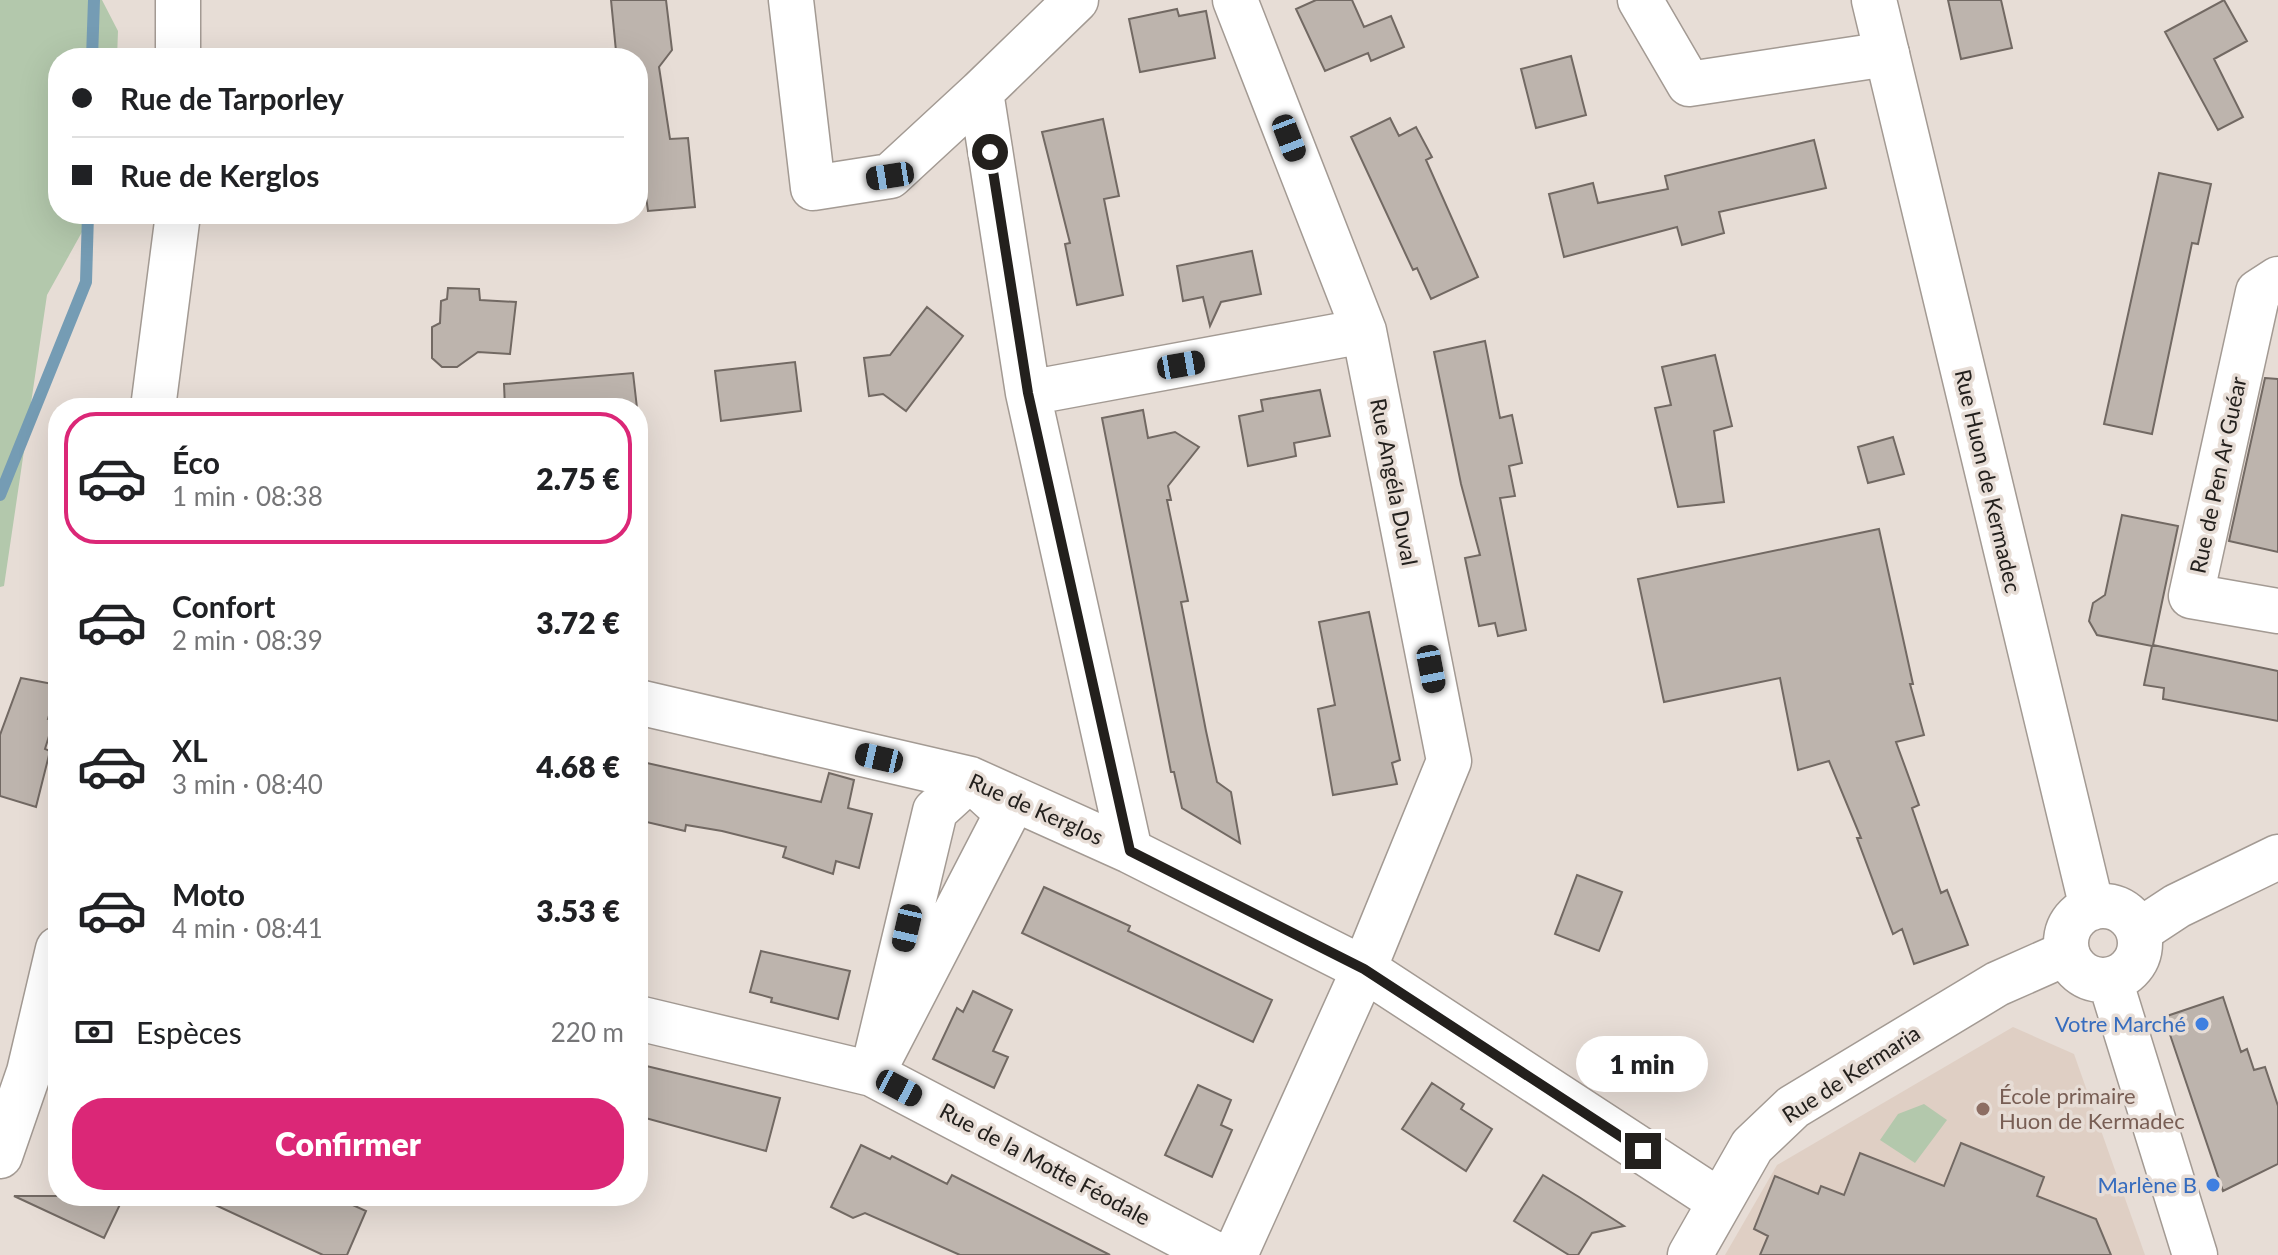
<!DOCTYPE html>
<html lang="fr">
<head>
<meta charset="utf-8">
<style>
  body { margin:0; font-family:Lato,sans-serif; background:#f6f6f6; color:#202124; height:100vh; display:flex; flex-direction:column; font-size:30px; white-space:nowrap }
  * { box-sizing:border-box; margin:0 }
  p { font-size:26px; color:#757577 }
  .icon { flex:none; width:44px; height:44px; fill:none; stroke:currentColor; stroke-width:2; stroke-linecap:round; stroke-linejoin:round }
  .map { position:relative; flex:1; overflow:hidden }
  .details { position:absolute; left:48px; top:398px; width:600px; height:808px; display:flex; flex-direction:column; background:#fff; border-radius:32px; box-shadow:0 8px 32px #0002 }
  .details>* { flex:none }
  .guide { position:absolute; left:48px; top:48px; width:600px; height:176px; border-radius:32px; box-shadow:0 8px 32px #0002; display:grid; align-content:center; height:176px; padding:0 24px; background:#fff }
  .end { position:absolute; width:36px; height:36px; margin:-18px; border:10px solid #23201d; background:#fff; box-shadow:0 0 0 4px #fff }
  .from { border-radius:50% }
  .bubble { position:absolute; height:56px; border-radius:28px; background:#fff; box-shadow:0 8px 32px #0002; font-size:26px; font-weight:800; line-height:56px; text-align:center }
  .car { position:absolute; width:24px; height:48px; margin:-24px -12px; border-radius:10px; box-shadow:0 0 6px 2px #0007; background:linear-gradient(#222 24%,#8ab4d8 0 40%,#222 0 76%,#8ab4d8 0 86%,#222 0) }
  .guide b { display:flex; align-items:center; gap:28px; height:76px; font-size:30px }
  .guide b+b { border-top:2px solid #e0e0e0 }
  .guide i { width:20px; height:20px; background:#202124 }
  ul { padding:14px 0 0; list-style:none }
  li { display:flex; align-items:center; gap:24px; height:132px; margin:0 16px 12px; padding:0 8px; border:4px solid transparent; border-radius:32px }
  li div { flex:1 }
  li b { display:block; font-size:30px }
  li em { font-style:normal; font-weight:800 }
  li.current { border-color:#db2777 }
  li>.icon { width:72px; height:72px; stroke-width:1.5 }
  .pay { display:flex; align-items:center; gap:20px; height:88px; padding:0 24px; font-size:30px }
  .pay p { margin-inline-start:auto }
  .primary-button { display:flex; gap:16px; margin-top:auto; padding:16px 24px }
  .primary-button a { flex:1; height:92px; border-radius:32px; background:#db2777; color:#fff; font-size:32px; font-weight:800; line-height:92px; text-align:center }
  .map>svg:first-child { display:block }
  .built { fill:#dfcfc4 }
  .green { fill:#b3c8ac }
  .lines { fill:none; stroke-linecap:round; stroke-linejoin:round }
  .stream { stroke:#759cb4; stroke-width:12 }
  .building { fill:#bdb4ad; stroke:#726963; stroke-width:2 }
  .minor-casing { stroke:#a39a93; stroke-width:47 }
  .tertiary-casing { stroke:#a39a93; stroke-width:47 }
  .minor { stroke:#fff; stroke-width:44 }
  .tertiary { stroke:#fff; stroke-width:44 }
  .route { stroke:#23201d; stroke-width:10 }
  .shop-dot { fill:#3f7fe0; stroke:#e7ddd6; stroke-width:3 }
  .education-dot { fill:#8d6e63; stroke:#e7ddd6; stroke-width:3 }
  .labels { text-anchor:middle; stroke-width:7; stroke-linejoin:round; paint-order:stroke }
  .street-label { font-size:22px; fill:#23201d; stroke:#e7ddd6 }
  .shop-label { font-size:22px; fill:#366cbe; stroke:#e7ddd6; text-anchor:end }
  .education-label { font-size:22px; fill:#785e54; stroke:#e7ddd6; text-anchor:start }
</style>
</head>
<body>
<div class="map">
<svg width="2278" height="1255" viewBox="0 0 2278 1255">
  <rect width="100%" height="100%" fill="#e7ddd6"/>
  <!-- built -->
  <path class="built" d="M2013,1027L2074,1054L2145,1255H1725L1777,1165Z"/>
  <!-- green -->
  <path class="green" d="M0,0H102L118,31L117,58H58V214H92L47,295L4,586L0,587Z
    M1924,1104L1947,1120L1915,1163L1880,1140L1898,1114Z"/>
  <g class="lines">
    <!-- stream -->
    <path class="stream" d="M92,58L94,0
      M0,495L86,282L88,214"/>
  </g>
  <!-- building -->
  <path class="building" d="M611,0H666L672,50L659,67L670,139L688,138L695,207L648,211L638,140V58H623L622,50L616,51Z
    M1316,0H1352L1364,27L1391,16L1404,47L1371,61L1368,53L1325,71L1296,9Z
    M1948,0H2001L2012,48L1961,59Z
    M2224,0L2247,41L2214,59L2243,117L2218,130L2165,32Z
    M1177,9L1179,16L1206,11L1215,58L1140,72L1129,19Z
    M1571,56L1586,115L1536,128L1521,69Z
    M1390,118L1399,136L1416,127L1432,157L1426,160L1478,277L1431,299L1417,268L1413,270L1351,137Z
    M1103,119L1119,196L1104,199L1123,295L1077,305L1065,244L1070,243L1042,132Z
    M1814,140L1826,188L1719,212L1724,233L1682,245L1677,227L1564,257L1549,194L1593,183L1598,203L1668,189L1665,176Z
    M2159,173L2211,184L2198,244L2192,243L2152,434L2104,424Z
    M1252,251L1261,294L1221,302L1210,326L1203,297L1183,301L1177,266Z
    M448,288L479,289L480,300L516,302L510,354L478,352L457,367H442L432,358V327L440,323L441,301L447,299Z
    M927,307L963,336L906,411L883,394L869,396L864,358L890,355Z
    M1485,341L1500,418L1512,415L1522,463L1509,466L1515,496L1500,498L1526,630L1498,636L1495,623L1479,626L1465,558L1480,555L1461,484L1434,352Z
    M1715,355L1732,426L1714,431L1724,502L1678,507L1655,408L1671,405L1662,367Z
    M795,362L801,411L721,421L715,371Z
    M633,373L637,408H505L504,384Z
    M2265,378L2278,379V552L2229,541Z
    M1320,390L1330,436L1294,443L1296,456L1248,466L1239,416L1263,411L1261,400Z
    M1143,410L1148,438L1175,432L1199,447L1168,486L1171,500H1167L1188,601L1181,602L1206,731L1217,782L1231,792L1240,843L1182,808L1174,772H1171L1102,418Z
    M1893,437L1904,474L1868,483L1858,447Z
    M2122,515L2178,526L2153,645L2278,671V721L2163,699L2164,688L2144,685L2152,646L2097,635L2089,621L2093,603L2105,595Z
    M1879,529L1913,684H1910L1924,735L1896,742L1919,805L1912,808L1941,893L1947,890L1968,945L1914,964L1902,929L1893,934L1857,838H1861L1829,761L1798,770L1780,678L1664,702L1638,579Z
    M1369,612L1400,760L1392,763L1397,784L1333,795L1318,709L1335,705L1319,622Z
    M21,678L58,685L48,719L54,720L45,749L50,751L36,807L0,796V735Z
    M638,761L821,802L829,773L854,780L848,808L872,814L859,868L836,861L833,874L783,857L786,847L722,831L686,825L685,831L638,820Z
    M1577,875L1622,892L1599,951L1555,934Z
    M1044,887L1130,926L1128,931L1272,1000L1253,1042L1022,933Z
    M761,951L850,971L838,1019L771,1002L772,998L750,992Z
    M973,991L1012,1010L993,1051L1008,1057L994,1088L933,1059L957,1008L963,1012Z
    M2223,997L2241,1052L2247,1049L2254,1070L2265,1067L2278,1106V1164L2223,1191L2164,1017Z
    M638,1064L780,1098L766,1151L638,1116Z
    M1432,1083L1464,1104L1461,1109L1492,1129L1466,1171L1402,1129Z
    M1198,1085L1231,1100L1221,1125L1232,1130L1212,1177L1165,1155Z
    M1961,1143L2044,1177L2037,1196L2096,1219L2111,1255H1760L1768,1236L1754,1229L1775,1176L1818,1194L1821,1186L1844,1195L1860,1153L1944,1186Z
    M861,1145L890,1159L892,1156L947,1184L952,1175L1110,1255H960L865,1213L853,1218L831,1207Z
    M1543,1175L1579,1197L1624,1226L1592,1233L1578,1255H1569L1514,1221Z
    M14,1196H124L104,1238Z
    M196,1196H333L366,1211L347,1255H323Z"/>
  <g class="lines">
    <!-- minor casing -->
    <g class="minor-casing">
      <path id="minor" d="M178,0V58
        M791,0L813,188L890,176L981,92
        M1076,0L981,92L1028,393L1130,851
        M1640,0L1689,84L1887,54
        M2278,279L2258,292L2191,596L2278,611
        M1028,393L1364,331
        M153,408L178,214
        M638,702L970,779L1130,851L1364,969L1719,1201
        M970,779L1007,813L872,1074L935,811Z
        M2139,931L2177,906L2278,857
        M638,1018L872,1074L1217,1255
        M0,1156L29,1072L58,949
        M1235,1255L1364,969L1449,761L1364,331L1235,0
        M1690,1255L1752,1146L1793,1107L1997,984L2067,953"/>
    </g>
    <!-- tertiary casing -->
    <g class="tertiary-casing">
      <path id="tertiary" d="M1874,0L2092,908
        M2066 943a37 37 0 1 1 74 0a37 37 0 1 1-74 0Z
        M2110,980L2195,1255"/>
    </g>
    <!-- minor -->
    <use href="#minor" class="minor"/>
    <!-- tertiary -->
    <use href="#tertiary" class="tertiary"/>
  </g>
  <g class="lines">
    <!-- route -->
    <path class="route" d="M990,152L1028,393L1130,851L1364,969L1643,1151"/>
  </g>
  <!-- markers -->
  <g class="shop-dot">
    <circle cx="2202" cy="1024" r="8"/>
    <circle cx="2213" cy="1185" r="8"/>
  </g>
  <circle class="education-dot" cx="1983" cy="1109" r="8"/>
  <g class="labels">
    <!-- street labels -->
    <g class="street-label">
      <text transform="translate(2218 475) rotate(-78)" y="8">Rue de Pen Ar Guéar</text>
      <text transform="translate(1988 481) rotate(77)" y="8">Rue Huon de Kermadec</text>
      <text transform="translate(1394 482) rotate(79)" y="8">Rue Angéla Duval</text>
      <text transform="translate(1036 809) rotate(24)" y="8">Rue de Kerglos</text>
      <text transform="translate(1851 1074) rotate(-33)" y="8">Rue de Kermaria</text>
      <text transform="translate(1045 1164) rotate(28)" y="8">Rue de la Motte Féodale</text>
    </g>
    <!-- shop labels -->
    <g class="shop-label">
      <text x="2186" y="1032">Votre Marché</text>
      <text x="2197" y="1193">Marlène B</text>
    </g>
    <!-- education labels -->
    <g class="education-label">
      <text x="1999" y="1104">École primaire<tspan x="1999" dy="25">Huon de Kermadec</tspan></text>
    </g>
  </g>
</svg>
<i class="end from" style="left:990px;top:152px"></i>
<i class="end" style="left:1643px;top:1151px"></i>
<div class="bubble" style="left:1576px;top:1036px;width:132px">1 min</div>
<i class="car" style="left:1289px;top:138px;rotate:159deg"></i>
<i class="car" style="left:890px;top:176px;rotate:261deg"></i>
<i class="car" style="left:1181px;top:365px;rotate:80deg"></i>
<i class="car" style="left:1431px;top:669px;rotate:169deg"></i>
<i class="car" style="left:879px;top:758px;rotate:283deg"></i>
<i class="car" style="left:907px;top:928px;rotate:193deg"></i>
<i class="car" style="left:899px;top:1088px;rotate:118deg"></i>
<div class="guide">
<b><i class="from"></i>Rue de Tarporley</b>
<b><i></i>Rue de Kerglos</b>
</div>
<section class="details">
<ul>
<li class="current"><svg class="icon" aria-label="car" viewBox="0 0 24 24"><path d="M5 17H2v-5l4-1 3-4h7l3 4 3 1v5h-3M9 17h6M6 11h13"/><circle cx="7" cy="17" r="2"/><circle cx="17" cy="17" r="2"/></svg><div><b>Éco</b><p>1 min · 08:38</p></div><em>2.75 €</em></li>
<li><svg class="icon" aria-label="car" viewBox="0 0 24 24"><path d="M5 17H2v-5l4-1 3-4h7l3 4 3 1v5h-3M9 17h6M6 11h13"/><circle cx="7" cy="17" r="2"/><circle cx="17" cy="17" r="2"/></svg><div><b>Confort</b><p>2 min · 08:39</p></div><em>3.72 €</em></li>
<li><svg class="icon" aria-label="car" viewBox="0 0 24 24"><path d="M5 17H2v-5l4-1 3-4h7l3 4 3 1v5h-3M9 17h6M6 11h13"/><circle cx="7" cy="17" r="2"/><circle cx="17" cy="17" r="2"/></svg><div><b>XL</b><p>3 min · 08:40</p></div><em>4.68 €</em></li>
<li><svg class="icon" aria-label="car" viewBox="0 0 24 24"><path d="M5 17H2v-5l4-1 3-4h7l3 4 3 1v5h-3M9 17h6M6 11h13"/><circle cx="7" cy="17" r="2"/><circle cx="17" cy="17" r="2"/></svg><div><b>Moto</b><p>4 min · 08:41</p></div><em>3.53 €</em></li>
</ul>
<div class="pay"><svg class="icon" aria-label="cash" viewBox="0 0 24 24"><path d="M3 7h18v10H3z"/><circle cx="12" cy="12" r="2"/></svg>Espèces<p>220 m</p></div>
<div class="primary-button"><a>Confirmer</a></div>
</section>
</div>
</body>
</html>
